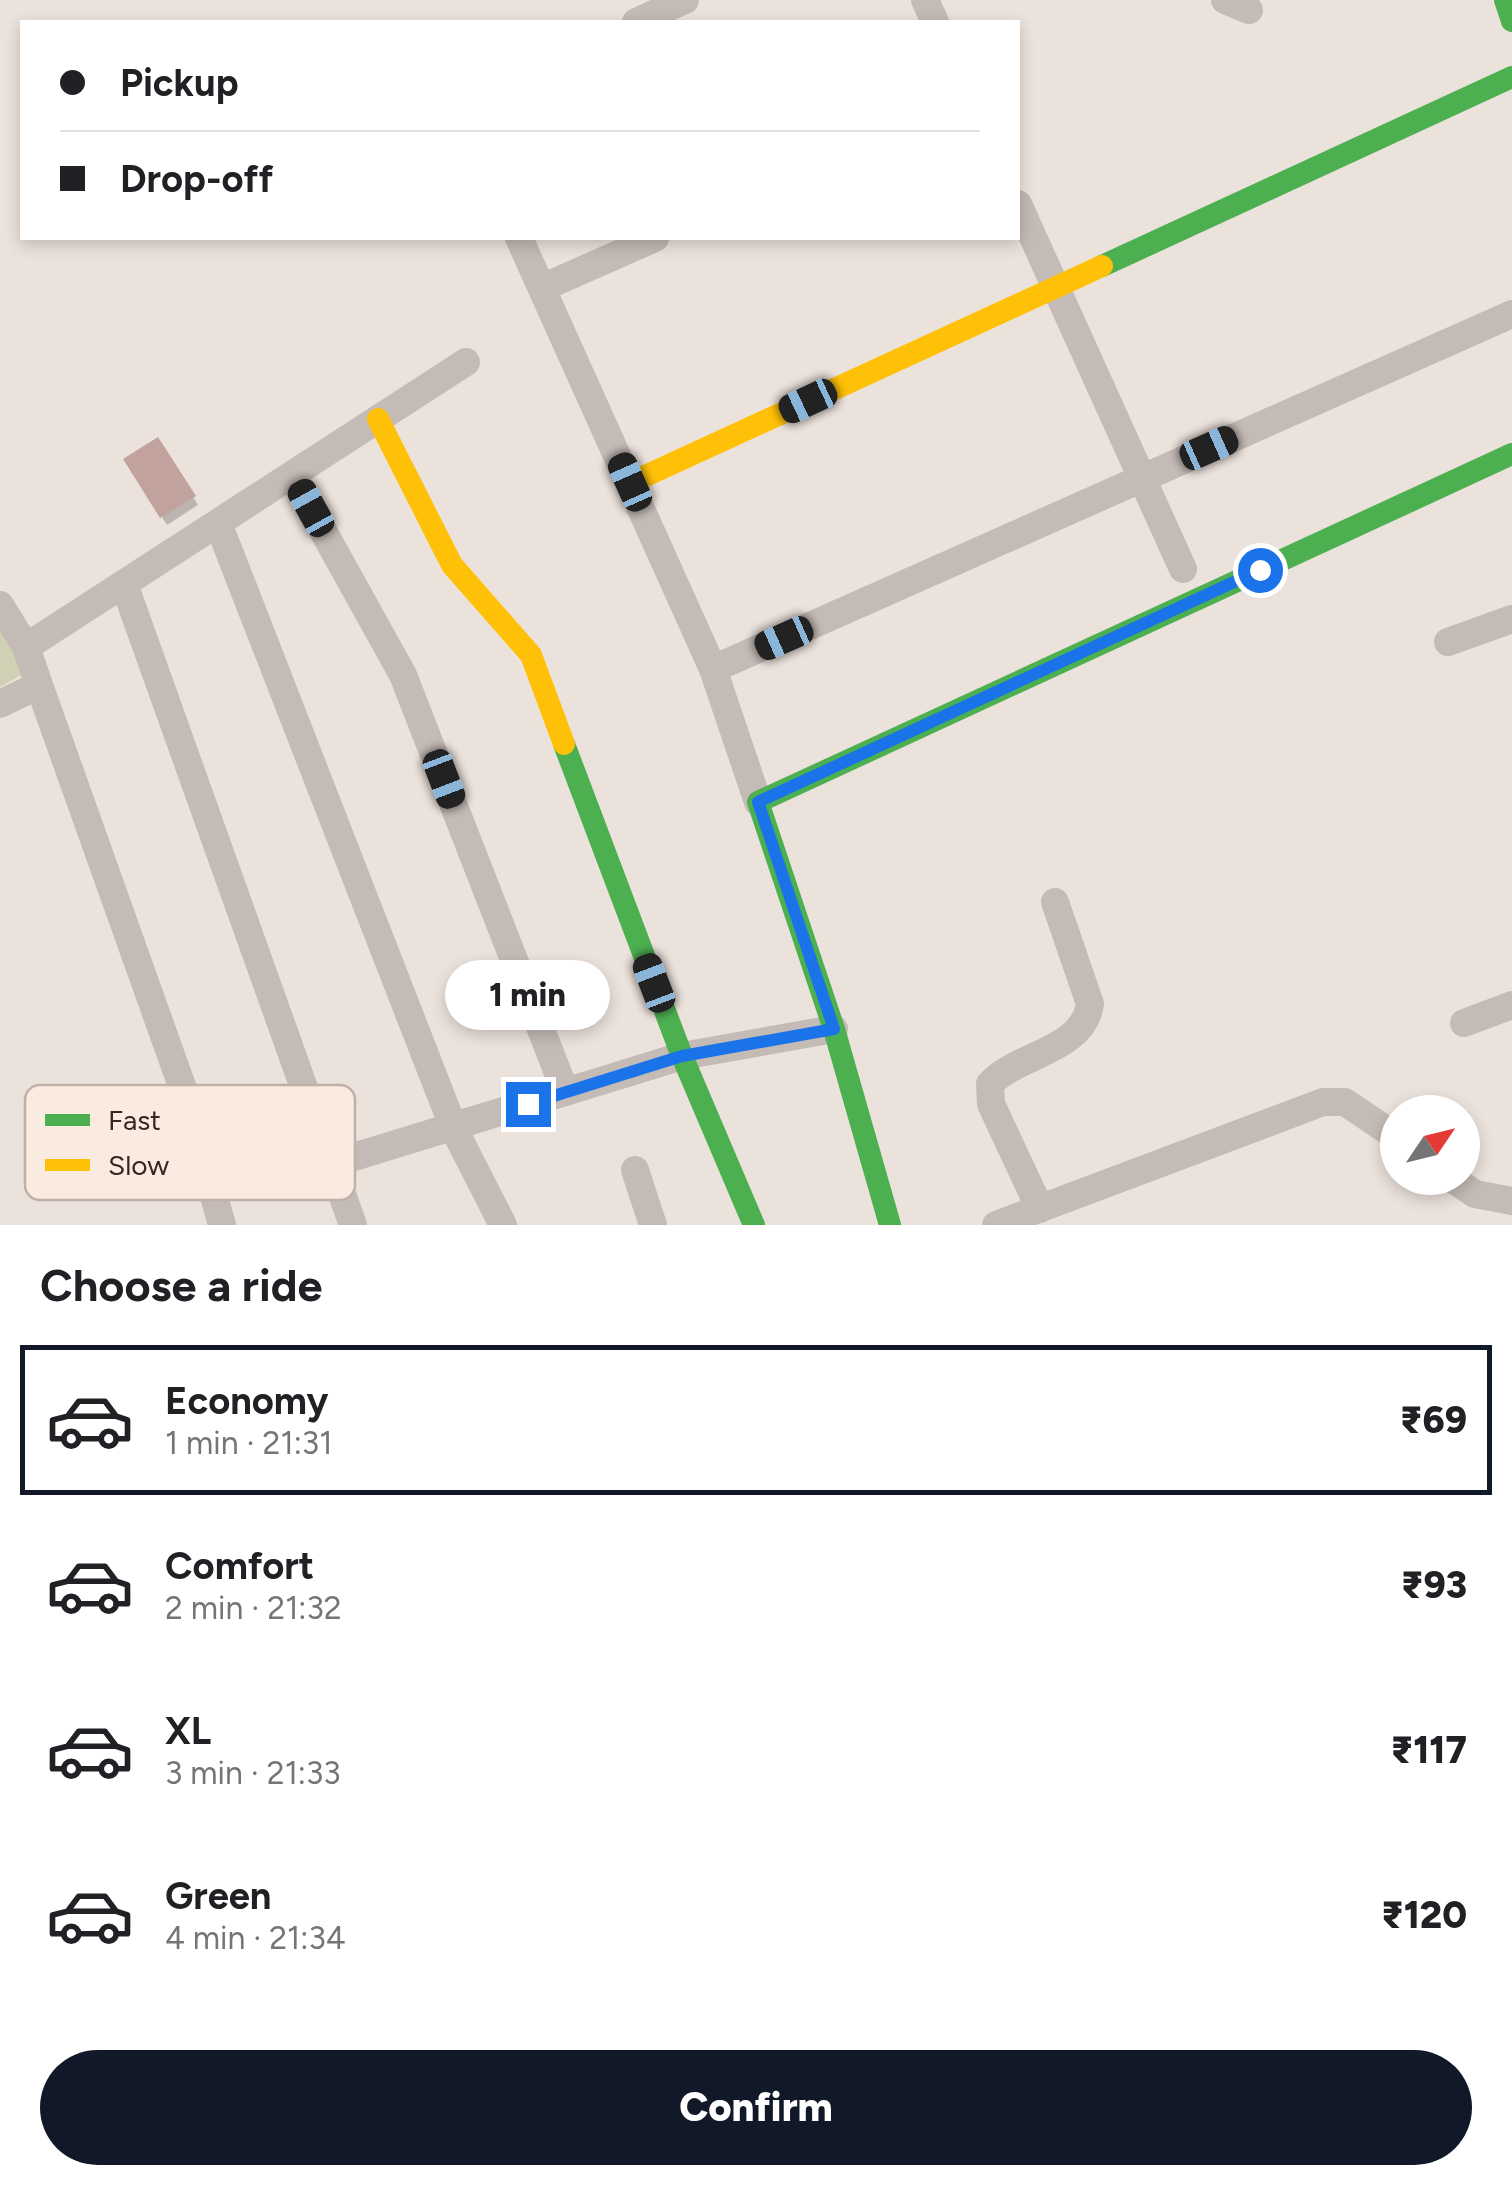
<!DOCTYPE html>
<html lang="en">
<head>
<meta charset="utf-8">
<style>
  body { margin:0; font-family:Figtree,sans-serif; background:#f2f2f2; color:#202124; height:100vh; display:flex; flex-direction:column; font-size:38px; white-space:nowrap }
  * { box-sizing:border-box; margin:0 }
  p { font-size:32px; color:#757577 }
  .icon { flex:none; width:55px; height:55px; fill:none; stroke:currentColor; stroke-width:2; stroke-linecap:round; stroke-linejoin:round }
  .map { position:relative; height:1225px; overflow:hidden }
  .drawer { display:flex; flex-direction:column; background:#fff; flex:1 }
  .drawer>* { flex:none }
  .banner { position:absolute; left:20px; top:20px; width:1000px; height:220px; border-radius:0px; box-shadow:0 5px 15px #0003; display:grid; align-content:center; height:220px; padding:0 40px; background:#fff }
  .needle { width:65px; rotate:55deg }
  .controls { position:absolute; left:1380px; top:1095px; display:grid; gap:20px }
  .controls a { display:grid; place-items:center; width:100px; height:100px; border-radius:50%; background:#fff; box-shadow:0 5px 15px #0003; font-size:50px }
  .end { position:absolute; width:45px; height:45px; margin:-22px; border:12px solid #1a73e8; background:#fff; box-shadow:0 0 0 5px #fff }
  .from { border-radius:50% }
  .bubble { position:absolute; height:70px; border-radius:35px; background:#fff; box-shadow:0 5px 15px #0003; font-size:32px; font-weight:800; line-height:70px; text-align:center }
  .car { position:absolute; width:30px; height:60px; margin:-30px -15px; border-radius:12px; box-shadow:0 0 8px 2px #0007; background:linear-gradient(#222 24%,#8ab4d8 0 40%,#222 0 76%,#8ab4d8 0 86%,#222 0) }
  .banner b { display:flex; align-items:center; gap:35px; height:95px; font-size:38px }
  .banner b+b { border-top:2px solid #e0e0e0 }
  .banner i { width:25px; height:25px; background:#202124 }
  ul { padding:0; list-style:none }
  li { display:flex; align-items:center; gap:30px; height:150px; margin:0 20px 15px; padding:0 20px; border:5px solid transparent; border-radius:0px }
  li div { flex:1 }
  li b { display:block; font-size:38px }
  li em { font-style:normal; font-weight:800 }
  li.on { border-color:#111827 }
  li>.icon { width:90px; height:90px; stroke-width:1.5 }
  h2 { padding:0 40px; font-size:45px; line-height:120px }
  .primary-button { display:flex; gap:20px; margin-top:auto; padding:20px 40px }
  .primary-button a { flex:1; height:115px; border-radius:60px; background:#111827; color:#fff; font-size:40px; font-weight:800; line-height:115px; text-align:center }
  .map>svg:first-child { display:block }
  .green { fill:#d0d0b4 }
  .shadow { fill:#0003 }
  .building { fill:#c1a29c }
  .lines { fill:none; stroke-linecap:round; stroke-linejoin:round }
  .street { stroke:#c4bab6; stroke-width:28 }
  .fast { stroke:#4caf50; stroke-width:22 }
  .slow { stroke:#ffc107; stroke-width:22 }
  .route { stroke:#1a73e8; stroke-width:12 }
  .key { fill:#faebe1; stroke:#bfb0a8; stroke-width:2.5 }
  .key-label { font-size:28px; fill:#352724 }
</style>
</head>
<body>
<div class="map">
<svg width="1512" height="1225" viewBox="0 0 1512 1225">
  <rect width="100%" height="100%" fill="#ece2dc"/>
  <!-- green -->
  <path class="green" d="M0,627L27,672L0,687Z"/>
  <!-- shadow -->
  <path class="shadow" d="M158,440L198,505L167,525L126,460Z"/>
  <!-- building -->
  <path class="building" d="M158,437L196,496L160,518L123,459Z"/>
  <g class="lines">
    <!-- street -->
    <path class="street" d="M925,0L935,22
      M1225,0L1249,10
      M636,22L685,0
      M1018,204L1183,569
      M519,238L713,669L758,802
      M544,287L655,238
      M292,475L403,675L565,1091
      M218,523L454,1129L503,1225
      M124,584L353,1225
      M0,605L26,647L39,685L188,1103L222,1225
      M1448,642L1512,619
      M26,647L466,362
      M713,669L1512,314
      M0,704L39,685
      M1464,1023L1512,1005
      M331,1164L682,1056L834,1029
      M635,1170L653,1225
      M1451,1178L1475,1194L1512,1201
      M1040,1209L991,1104L990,1084C1019,1053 1083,1051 1090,1004L1055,902
      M996,1225L1323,1102H1345L1398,1138"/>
    <!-- fast -->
    <path class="fast" d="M1505,0L1512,21
      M1102,266L1512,77
      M564,744L682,1056L754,1225
      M890,1225L834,1029L758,802L1512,454"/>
    <!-- slow -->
    <path class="slow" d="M378,419L452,565L531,655L564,744
      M630,483L1102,266"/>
  </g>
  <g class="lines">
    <!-- route -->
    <path class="route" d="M528,1104L682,1056L834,1029L758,802L1260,570"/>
  </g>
  <!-- legend -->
  <rect x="25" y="1085" width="330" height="115" rx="15" class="key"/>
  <rect x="45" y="1114" width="45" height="12" fill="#4caf50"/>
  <rect x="45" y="1159" width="45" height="12" fill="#ffc107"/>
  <g class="key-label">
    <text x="108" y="1130">Fast</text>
    <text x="108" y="1175">Slow</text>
  </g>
</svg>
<div class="controls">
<a><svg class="needle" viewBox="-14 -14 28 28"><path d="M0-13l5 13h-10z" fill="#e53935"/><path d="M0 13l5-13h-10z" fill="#757577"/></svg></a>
</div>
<i class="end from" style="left:1260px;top:570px"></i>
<i class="end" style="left:528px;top:1104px"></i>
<div class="bubble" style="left:445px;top:960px;width:165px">1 min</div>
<i class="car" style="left:808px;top:401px;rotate:245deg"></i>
<i class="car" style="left:1209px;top:448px;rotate:66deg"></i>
<i class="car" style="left:630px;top:482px;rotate:336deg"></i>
<i class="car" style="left:311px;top:508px;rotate:331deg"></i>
<i class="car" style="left:784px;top:638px;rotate:246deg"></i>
<i class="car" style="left:444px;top:779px;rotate:159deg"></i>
<i class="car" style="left:654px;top:983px;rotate:339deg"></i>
<div class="banner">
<b><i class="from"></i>Pickup</b>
<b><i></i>Drop-off</b>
</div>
</div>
<section class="drawer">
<h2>Choose a ride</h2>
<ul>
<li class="on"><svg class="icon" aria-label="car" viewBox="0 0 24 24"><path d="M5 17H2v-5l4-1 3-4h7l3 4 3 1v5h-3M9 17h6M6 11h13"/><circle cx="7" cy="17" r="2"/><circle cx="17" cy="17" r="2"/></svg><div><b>Economy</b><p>1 min · 21:31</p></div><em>₹69</em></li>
<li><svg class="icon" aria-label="car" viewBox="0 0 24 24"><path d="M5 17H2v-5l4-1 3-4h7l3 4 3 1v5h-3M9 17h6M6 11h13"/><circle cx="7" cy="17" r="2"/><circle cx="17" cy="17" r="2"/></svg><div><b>Comfort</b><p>2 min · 21:32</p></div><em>₹93</em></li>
<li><svg class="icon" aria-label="car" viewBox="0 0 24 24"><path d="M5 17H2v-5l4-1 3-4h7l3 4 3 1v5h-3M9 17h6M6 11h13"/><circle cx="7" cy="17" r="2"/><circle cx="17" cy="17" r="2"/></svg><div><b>XL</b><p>3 min · 21:33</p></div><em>₹117</em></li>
<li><svg class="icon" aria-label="car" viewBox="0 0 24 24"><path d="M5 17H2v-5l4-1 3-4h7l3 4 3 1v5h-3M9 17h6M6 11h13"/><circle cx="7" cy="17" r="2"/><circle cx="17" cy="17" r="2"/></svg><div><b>Green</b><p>4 min · 21:34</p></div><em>₹120</em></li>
</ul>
<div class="primary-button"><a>Confirm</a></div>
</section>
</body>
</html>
